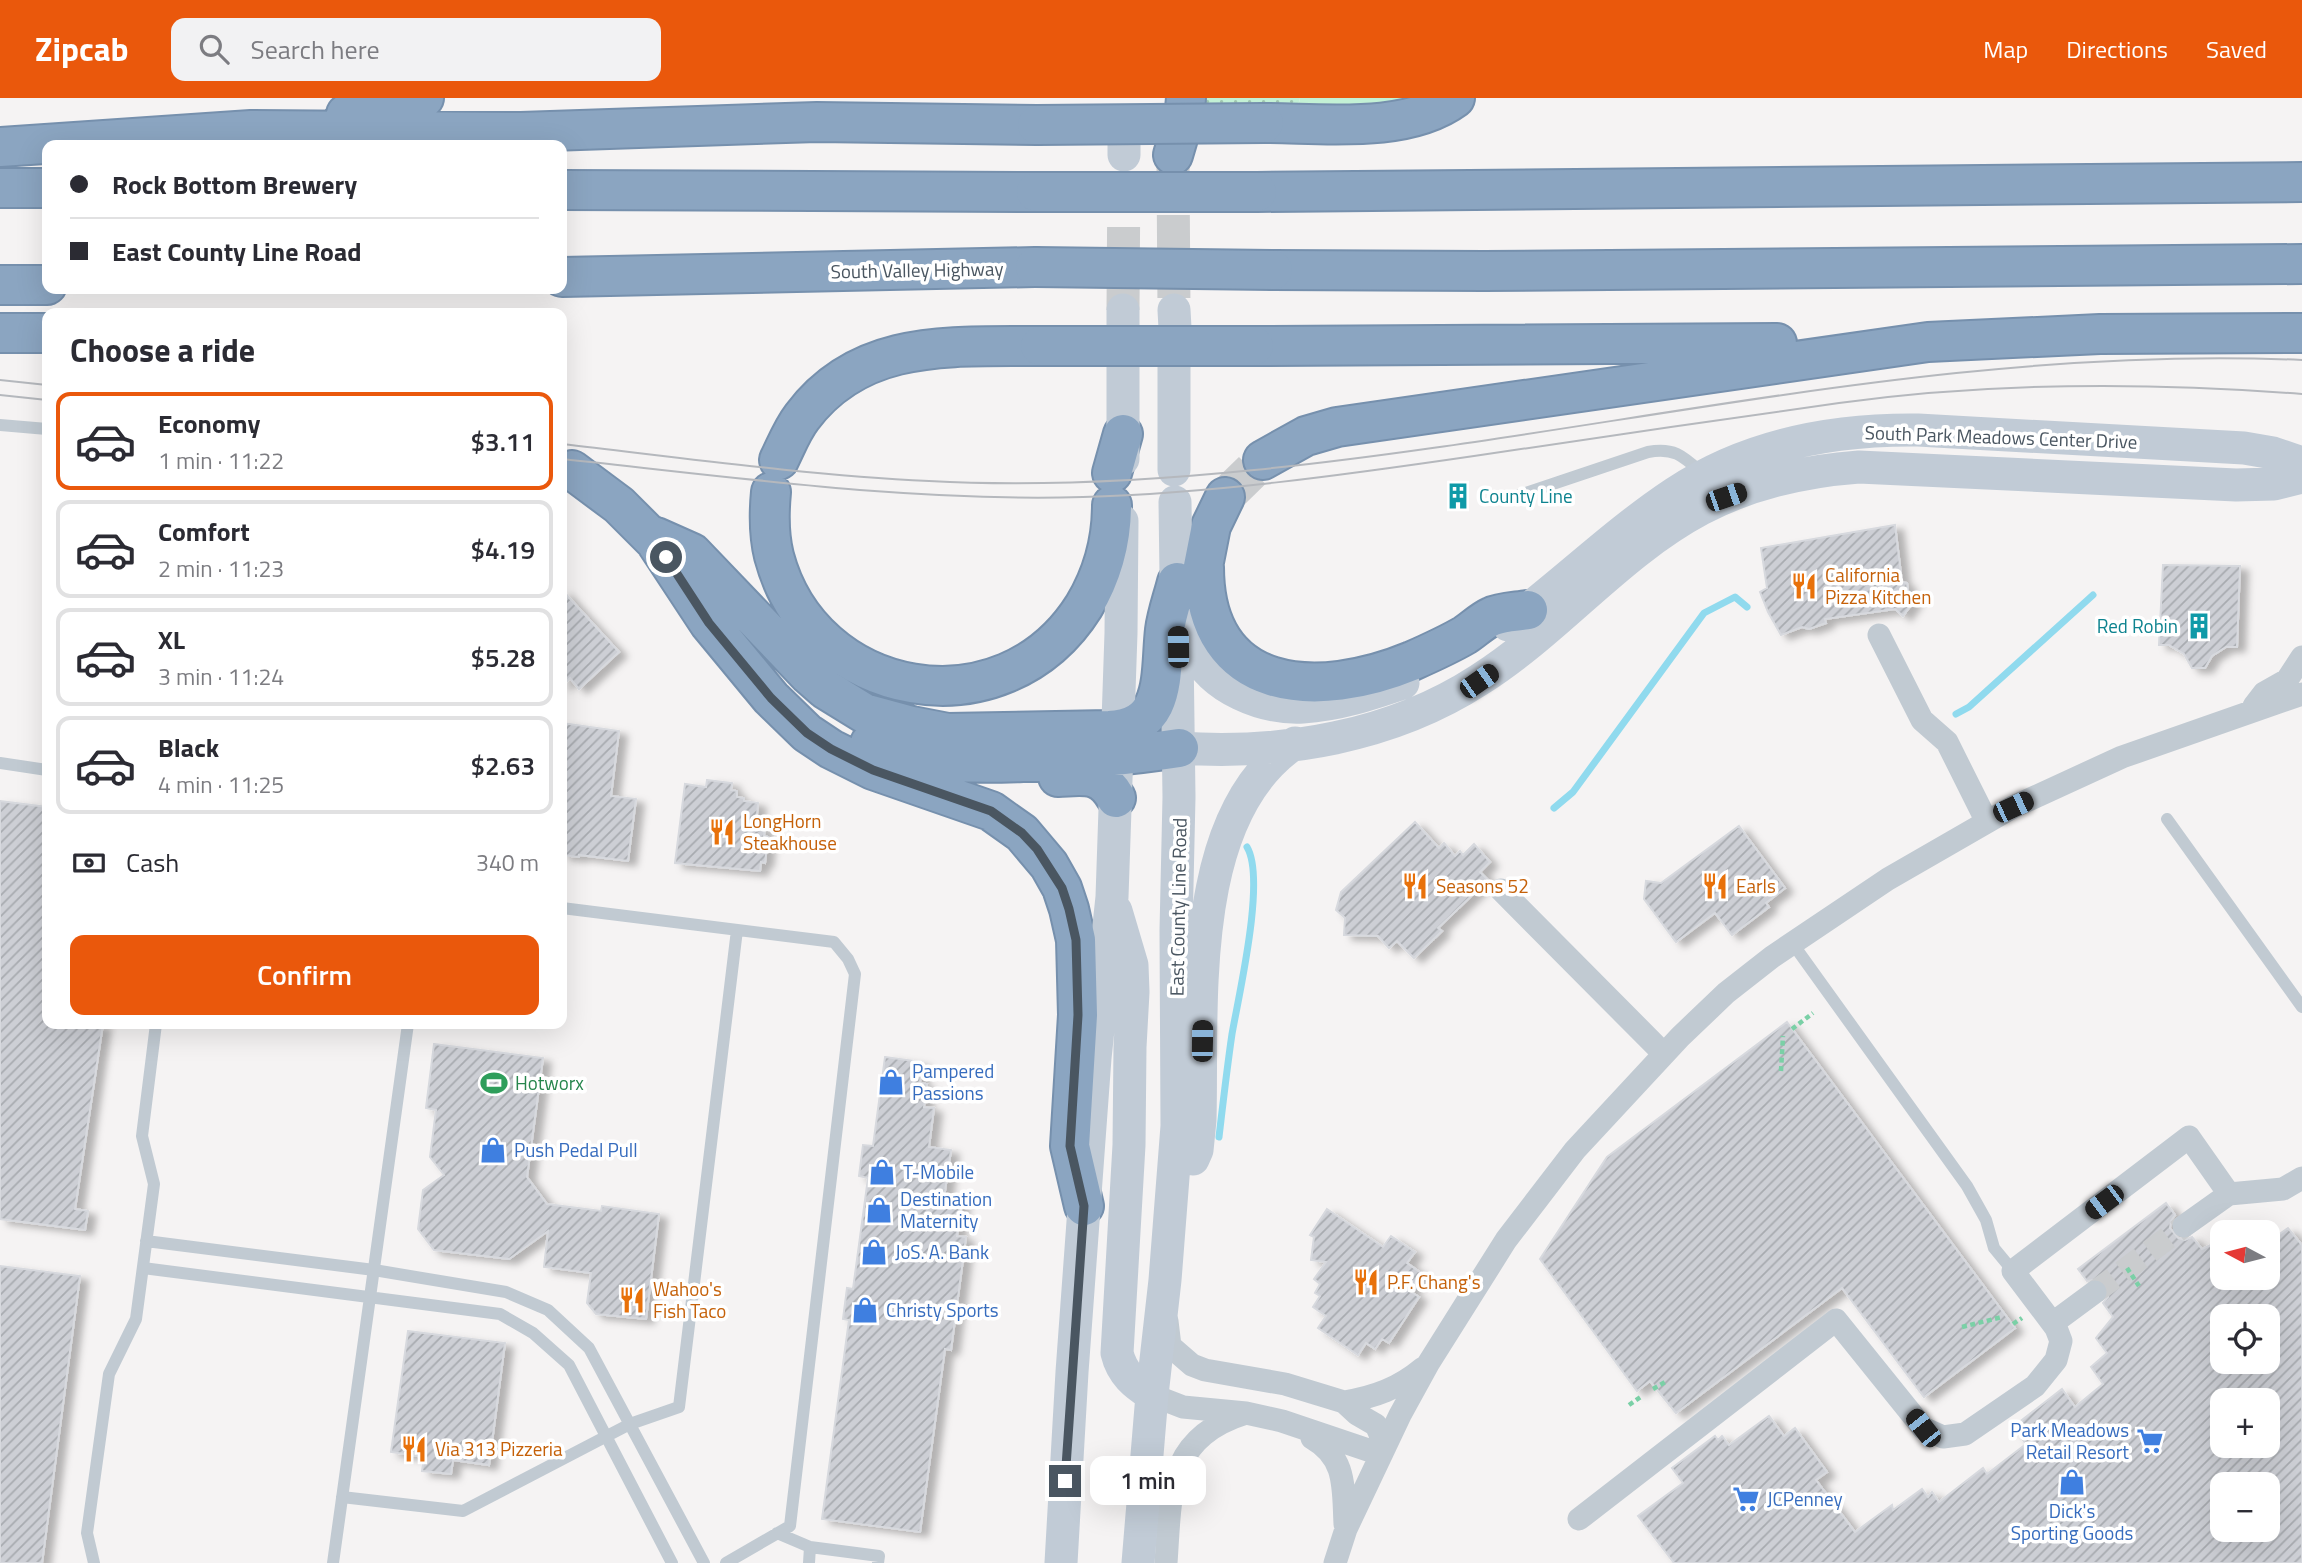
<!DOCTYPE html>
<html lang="en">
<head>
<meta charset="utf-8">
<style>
  body { margin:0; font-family:"Titillium Web",sans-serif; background:#f2f2f3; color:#2b2b33; height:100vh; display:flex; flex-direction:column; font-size:26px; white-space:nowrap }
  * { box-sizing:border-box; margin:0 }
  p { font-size:23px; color:#7c7c81 }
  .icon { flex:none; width:38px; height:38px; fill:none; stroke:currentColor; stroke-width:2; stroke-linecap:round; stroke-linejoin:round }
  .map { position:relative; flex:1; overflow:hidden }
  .side { position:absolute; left:42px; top:210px; width:525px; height:721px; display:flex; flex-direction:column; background:#fff; border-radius:14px; box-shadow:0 7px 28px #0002 }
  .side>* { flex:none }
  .hud { position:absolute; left:42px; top:42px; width:525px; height:154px; border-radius:14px; box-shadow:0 7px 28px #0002; display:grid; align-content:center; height:154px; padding:0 28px; background:#fff }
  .needle { width:46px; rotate:277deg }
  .buttons { position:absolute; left:2210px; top:1122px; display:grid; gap:14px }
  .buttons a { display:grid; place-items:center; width:70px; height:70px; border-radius:14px; background:#fff; box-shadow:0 7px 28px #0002; font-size:35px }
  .end { position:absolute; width:32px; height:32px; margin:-16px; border:9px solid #4a5661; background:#fff; box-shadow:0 0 0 4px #fff }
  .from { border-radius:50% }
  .bubble { position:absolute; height:49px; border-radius:14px; background:#fff; box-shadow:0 7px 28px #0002; font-size:23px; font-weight:600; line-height:49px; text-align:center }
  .car { position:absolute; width:21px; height:42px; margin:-21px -10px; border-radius:9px; box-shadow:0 0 5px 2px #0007; background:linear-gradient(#222 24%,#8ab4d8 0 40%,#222 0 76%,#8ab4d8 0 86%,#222 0) }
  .hud b { display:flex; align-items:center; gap:24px; height:66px; font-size:26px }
  .hud b+b { border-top:2px solid #e1e1e2 }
  .hud i { width:18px; height:18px; background:#2b2b33 }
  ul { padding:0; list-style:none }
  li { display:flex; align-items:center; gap:21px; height:98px; margin:0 14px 10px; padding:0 14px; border:4px solid #e1e1e2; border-radius:14px }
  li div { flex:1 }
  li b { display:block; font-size:26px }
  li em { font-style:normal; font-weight:600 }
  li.on { border-color:#ea580c }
  li>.icon { width:63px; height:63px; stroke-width:1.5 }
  h2 { padding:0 28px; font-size:32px; line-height:84px }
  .pay { display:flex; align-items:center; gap:18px; height:77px; padding:0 28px; font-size:26px }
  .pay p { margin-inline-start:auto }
  .button { display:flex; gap:14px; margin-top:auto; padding:14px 28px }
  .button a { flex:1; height:80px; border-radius:14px; background:#ea580c; color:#fff; font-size:28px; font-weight:600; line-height:80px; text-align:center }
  header { display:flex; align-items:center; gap:42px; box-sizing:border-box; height:98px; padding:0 35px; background:#ea580c; color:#fff }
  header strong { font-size:33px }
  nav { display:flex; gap:38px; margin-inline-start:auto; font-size:24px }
  .search { width:490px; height:63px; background:#f2f2f3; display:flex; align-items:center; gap:18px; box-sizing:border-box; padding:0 24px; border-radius:14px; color:#7c7c81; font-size:26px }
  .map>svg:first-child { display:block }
  .grass { fill:#c3f1d5 }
  .garden { fill:url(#garden-dots) }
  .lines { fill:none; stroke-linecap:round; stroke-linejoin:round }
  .stream { stroke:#90daee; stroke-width:7 }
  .building { fill:url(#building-hatch); stroke:#d7d9de; stroke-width:2; fill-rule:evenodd; filter:url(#shadow) }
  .street-tunnel { stroke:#caccce; stroke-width:23; stroke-dasharray:23 11; stroke-linecap:butt }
  .secondary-tunnel { stroke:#caccce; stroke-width:33; stroke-dasharray:33 17; stroke-linecap:butt }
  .highway-tunnel { stroke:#caccce; stroke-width:38; stroke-dasharray:38 19; stroke-linecap:butt }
  .highway-casing { stroke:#7690ad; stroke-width:42 }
  .path { stroke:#7ad0a6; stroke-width:4.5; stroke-dasharray:5 3.5; stroke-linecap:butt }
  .lane { stroke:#c1cad2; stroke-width:12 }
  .street { stroke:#c1cad2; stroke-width:23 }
  .secondary { stroke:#c1cbd6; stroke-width:33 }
  .highway { stroke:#8ba5c1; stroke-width:38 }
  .tram { stroke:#b5b8bd; stroke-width:2 }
  .highway-bridge-casing { stroke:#7690ad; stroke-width:42; stroke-linecap:butt }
  .highway-bridge { stroke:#8ba5c1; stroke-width:38 }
  .route { stroke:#4a5661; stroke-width:9 }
  .labels { text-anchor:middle; stroke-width:7; stroke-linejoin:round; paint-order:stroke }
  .street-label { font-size:19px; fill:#4a5661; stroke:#fff }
  .culture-label { font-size:19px; fill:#0d838f; stroke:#fff; text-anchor:start }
  .food-label { font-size:19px; fill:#c56008; stroke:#fff; text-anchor:start }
  .shop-label { font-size:19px; fill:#366cbe; stroke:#fff; text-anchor:start }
  .leisure-label { font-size:19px; fill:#27864d; stroke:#fff; text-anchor:start }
</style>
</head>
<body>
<header>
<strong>Zipcab</strong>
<div class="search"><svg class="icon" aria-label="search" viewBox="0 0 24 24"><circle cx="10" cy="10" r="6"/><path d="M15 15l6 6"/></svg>Search here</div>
<nav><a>Map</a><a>Directions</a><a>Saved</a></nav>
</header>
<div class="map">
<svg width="2302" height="1465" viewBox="0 0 2302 1465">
  <defs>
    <pattern id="garden-dots" width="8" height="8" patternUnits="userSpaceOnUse" patternTransform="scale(1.75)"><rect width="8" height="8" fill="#c3f1d5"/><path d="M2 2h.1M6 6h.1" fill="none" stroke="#a0c6b0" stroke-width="1.8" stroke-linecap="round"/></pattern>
    <pattern id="building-hatch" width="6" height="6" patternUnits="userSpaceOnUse" patternTransform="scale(1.75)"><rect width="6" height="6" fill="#cdcfd5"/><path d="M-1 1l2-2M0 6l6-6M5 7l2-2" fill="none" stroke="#a8abb0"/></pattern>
    <filter id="shadow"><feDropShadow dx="8" dy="4.5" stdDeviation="3.5" flood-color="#0004"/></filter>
  </defs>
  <rect width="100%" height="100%" fill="#f5f3f3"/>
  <!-- grass -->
  <path class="grass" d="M1300,0H1428L1411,6L1298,9Z"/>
  <!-- garden -->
  <path class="garden" d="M1206,0H1300L1297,12L1205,11Z"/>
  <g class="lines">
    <!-- stream -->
    <path class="stream" d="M1956,616L1969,609L2093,497
      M1554,710L1573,694L1704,515L1735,499L1747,509
      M1219,1039C1223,1005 1227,970 1232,936C1239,896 1266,781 1247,749"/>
  </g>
  <!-- building -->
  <path class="building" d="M1895,427L1902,484L1907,485L1909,500L1914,503L1903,518L1895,511L1825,521L1826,525L1809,531L1802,529L1781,537L1768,514L1760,494L1767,490L1761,450Z
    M2163,467L2240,468L2237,549H2226L2212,558L2205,570H2192L2184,556L2169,547H2159Z
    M562,492L619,554L579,591L570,580L562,588Z
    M562,625L619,633L611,698L636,701L628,763L579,757V759L562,757Z
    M707,682L732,685L731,692L737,693V699L744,700V703L758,705L756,728L765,729L764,738L768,739L765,765L761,764L760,773L675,765L685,686L706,689Z
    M0,703L47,709V926H103L75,1111L88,1113L85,1132L0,1121Z
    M1415,724L1439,750L1444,745L1455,758L1460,753L1463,757L1474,746L1490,764L1480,774L1488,782L1438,830L1442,833L1414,860L1397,843L1389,850L1378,838L1344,837L1345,820L1336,812L1341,794Z
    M1739,728L1785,790L1766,805L1769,809L1732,837L1715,815L1676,844L1644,801L1646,783L1661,785Z
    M1787,924L2015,1230L1924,1299L1842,1190L1676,1315L1650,1283L1637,1293L1540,1161L1607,1059Z
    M434,946L543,960L527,1079L547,1106L601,1113L602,1108L659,1116L646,1221L596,1216L587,1205L591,1175L544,1169L548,1133L509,1161L434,1152L418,1131L423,1092L444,1077L430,1059L436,1012L426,1010Z
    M885,959L922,964L920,985L927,986L924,1009L934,1010L929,1049L951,1052L944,1100L962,1102L957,1138L966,1139L951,1252L945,1251L920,1434L822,1421L849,1222L843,1221L847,1190L853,1191L868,1080L859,1078L863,1047L873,1048Z
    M2166,1105L2175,1117L2171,1123L2170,1130L2178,1140L2185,1142L2192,1139L2202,1151L2222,1142V1180H2268V1144L2288,1130L2302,1147V1465H1674L1638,1418L1683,1385L1672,1370L1715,1338L1718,1342L1722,1338L1729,1347L1769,1318L1784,1338L1795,1330L1827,1374L1816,1382L1855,1434L1892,1407L1893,1412L1922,1391L1928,1399L1932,1394L1939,1404L1983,1370L1987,1376L2026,1346L2013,1329L2062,1291L2075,1309L2103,1286L2091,1269L2107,1255L2096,1240L2113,1219L2103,1205L2108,1199L2109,1192L2106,1185L2100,1181L2087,1183L2078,1171ZM2222,1218H2268V1264H2222ZM2222,1302H2268V1348H2222ZM2222,1386H2268V1432H2222Z
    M1327,1111L1383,1149L1391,1138L1415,1154L1407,1165L1421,1175L1410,1193L1419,1199L1389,1245L1382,1241L1375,1251L1366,1245L1358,1257L1318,1230L1326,1218L1313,1209L1320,1198L1315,1195L1320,1186L1314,1181L1326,1164L1311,1162L1314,1139L1310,1137Z
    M0,1168L80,1178L42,1465H0Z
    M408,1233L505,1245L489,1367L453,1362L451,1376L422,1373L424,1359L391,1354Z"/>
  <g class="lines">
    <!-- street-tunnel -->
    <path class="street-tunnel" d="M2095,1194L2184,1128"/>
    <!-- secondary-tunnel -->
    <path class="secondary-tunnel" d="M1173,67L1174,212
      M1123,212L1124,67"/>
    <!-- highway-tunnel -->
    <path class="highway-tunnel" d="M1225,399L1263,362"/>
    <!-- highway casing -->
    <g class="highway-casing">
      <path id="highway" d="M1185,11L1186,0
        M346,16L424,0
        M1264,25C1323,25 1406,36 1455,0
        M0,49L251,32L521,34L817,24L1037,27
        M1173,57L1178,40
        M0,90H47
        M562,92L1036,94
        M1257,94L2302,84
        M1273,172L1484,173L2302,166
        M562,179L1035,169
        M0,187H47
        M0,235H47
        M1254,248L1777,245
        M779,362C786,348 792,332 802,319C861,240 952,249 1040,248
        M1263,362L1306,338L1337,329L1928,244L2100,236L2302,235
        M572,372L619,407L669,457
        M1112,375L1123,336
        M771,394C769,415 769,438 774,458C812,602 1003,637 1084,508C1102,478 1112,443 1112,407
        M651,437L709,525L771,600L807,635L831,651L873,672L991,713L1022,735L1049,767L1062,790L1069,811L1076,842L1078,917L1070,1048L1084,1108
        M656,439L692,455L809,577L825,591L864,615L912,628L948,635L1109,632C1169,629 1160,576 1165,532C1167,516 1173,500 1177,484
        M1204,469C1204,597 1318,602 1412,563C1430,555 1448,547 1465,537C1473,532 1482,523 1491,519C1501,514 1517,514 1528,512
        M1198,494L1211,428L1225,399
        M870,645C922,666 967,666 1023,664C1076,662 1127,658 1179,650
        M1058,679C1084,678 1101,673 1116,700"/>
    </g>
    <!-- path -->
    <path class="path" d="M1792,931L1813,915
      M1781,973L1783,938
      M2127,1170L2139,1188
      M2013,1226L2022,1220
      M1962,1229L2002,1219
      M1653,1291L1667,1283
      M1629,1307L1642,1298"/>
    <!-- lane -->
    <path class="lane" d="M0,327L47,331
      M1508,401L1648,354C1674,349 1683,358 1702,375
      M0,665L47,672
      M2167,721L2302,909
      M562,810L834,844L848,861L855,876L790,1428L726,1465
      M1793,846L1967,1088L1986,1122L1994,1150L2013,1173
      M146,1143L374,1172L506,1194L548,1212L589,1250L704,1465
      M143,1170L500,1216L533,1235L569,1267L672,1465
      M342,1399L463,1413L630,1326L679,1309L737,832
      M777,1435L810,1449L879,1458L878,1465
      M94,1465L87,1435L109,1276L136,1221L154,1086L142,1038L156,926
      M333,1465L408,926
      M809,1465L810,1449"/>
    <!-- street -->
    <path class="street" d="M1879,537L1922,622L1947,644L1987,724
      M2254,608L2264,595L2287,582L2302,559
      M1501,792L1664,956
      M2184,1128L2229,1096L2283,1091L2302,1080
      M1167,1223L1170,1248L1192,1267L1205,1272L1285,1286L1344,1304L1357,1316L1376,1327L1385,1347
      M2053,1225L2095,1194
      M1152,1297L1183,1309L1246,1315L1282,1323L1368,1352L1385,1347
      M1344,1304C1375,1299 1399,1290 1423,1270
      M1312,1340C1347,1360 1343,1390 1345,1426
      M1579,1421L1836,1222L1923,1330L1943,1339L1965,1336L2035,1288L2056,1262L2061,1243L2056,1230L2013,1173L2189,1039L2229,1096
      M1166,1465C1171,1396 1166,1340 1246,1315
      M1335,1465L1346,1431L1400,1317L1428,1266L1506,1142L1575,1052L1680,939L1726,895L1772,859L1888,781L2013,709L2122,659L2302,596"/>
    <!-- secondary -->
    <path class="secondary" d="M1124,40V57
      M1174,212L1175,230
      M1123,230V212
      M1174,259V372
      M1123,361V260
      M1177,484C1181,507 1185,531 1194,552C1212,591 1263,611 1303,609C1338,607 1371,596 1403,585
      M1508,527C1564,485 1616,434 1675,395C1747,347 1832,331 1918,332L2244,350L2273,355L2302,365
      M1179,650C1282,657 1391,639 1479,582C1558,532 1618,455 1701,411C1750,385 1805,373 1859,369L2236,387L2274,386L2302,379
      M1116,813L1132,867L1133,894L1130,949L1129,1047L1117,1255C1122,1276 1135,1286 1152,1297
      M1193,1061L1197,1052L1200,1022C1203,907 1186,718 1295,645
      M1061,1465L1072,1274L1095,960L1112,799L1121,535L1122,423
      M1138,1465L1152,1297L1165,1182L1177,1028L1176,832L1179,699L1175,404"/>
    <!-- highway -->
    <use href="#highway" class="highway"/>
    <!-- tram -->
    <path class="tram" d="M0,282L47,287
      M0,297L47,302
      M562,346C684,360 806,377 929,383C1038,389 1146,383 1254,372C1604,337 1948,246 2302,262
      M562,361C735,379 908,404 1083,399C1214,395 1344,377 1474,358C1596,340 1717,322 1839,305C1992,284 2148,284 2302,296"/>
    <!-- highway-bridge casing -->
    <g class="highway-bridge-casing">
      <path id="highway-bridge" d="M1037,27L1264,25
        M1036,94H1257
        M1035,169L1273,172
        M1040,248H1254"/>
    </g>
    <!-- highway-bridge -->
    <use href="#highway-bridge" class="highway-bridge"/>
  </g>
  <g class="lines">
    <!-- route -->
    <path class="route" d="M666,459L709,525L771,600L807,635L831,651L873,672L991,713L1022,735L1037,751L1062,790L1069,811L1076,842L1078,917L1070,1048L1084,1108L1065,1383"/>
  </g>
  <!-- icons -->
  <defs>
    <g id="building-bare" transform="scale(2.1)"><path d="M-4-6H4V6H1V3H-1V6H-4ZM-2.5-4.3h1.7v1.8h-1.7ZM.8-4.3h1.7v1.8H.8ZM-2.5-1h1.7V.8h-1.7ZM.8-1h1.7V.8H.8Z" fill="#0f9aa8" stroke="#fff" stroke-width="2.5" paint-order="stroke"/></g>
    <g id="restaurant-bare" transform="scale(2.1)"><path d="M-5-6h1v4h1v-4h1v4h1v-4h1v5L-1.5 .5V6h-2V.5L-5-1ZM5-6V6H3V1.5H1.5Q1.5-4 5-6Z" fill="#e8710a" stroke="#fff" stroke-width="2.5" paint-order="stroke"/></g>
    <g id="shop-bare" transform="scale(2.1)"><path d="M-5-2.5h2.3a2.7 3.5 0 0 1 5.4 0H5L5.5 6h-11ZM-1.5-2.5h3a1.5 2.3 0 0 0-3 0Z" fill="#3f7fe0" stroke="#fff" stroke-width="2.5" paint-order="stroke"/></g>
    <g id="stadium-bare" transform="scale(2.1)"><path d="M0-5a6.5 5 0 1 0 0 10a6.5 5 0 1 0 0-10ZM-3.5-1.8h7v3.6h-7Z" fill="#2e9e5b" stroke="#fff" stroke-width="2.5" paint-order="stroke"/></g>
    <g id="supermarket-bare" transform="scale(2.1)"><path d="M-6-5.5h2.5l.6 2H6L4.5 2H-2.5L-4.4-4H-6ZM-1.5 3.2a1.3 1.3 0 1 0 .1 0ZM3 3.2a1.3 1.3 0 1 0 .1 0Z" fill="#3f7fe0" stroke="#fff" stroke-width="2.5" paint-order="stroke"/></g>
  </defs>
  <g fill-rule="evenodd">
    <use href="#building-bare" x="1458" y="398"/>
    <use href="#restaurant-bare" x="1804" y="488"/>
    <use href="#building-bare" x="2199" y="528"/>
    <use href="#restaurant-bare" x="722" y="734"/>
    <use href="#restaurant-bare" x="1415" y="788"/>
    <use href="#restaurant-bare" x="1715" y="788"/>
    <use href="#shop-bare" x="891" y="984"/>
    <use href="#stadium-bare" x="494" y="985"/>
    <use href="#shop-bare" x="493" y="1052"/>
    <use href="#shop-bare" x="882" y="1074"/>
    <use href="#shop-bare" x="879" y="1112"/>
    <use href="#shop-bare" x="874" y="1154"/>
    <use href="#restaurant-bare" x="1366" y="1184"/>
    <use href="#restaurant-bare" x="632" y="1202"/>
    <use href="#shop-bare" x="865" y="1212"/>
    <use href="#supermarket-bare" x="2150" y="1343"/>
    <use href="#restaurant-bare" x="414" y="1351"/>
    <use href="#shop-bare" x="2072" y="1384"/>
    <use href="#supermarket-bare" x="1746" y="1401"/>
  </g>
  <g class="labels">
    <!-- street labels -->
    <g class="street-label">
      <text transform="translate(917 172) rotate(-1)" y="7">South Valley Highway</text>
      <text transform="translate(2001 339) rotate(2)" y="7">South Park Meadows Center Drive</text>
      <text transform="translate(1178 809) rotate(-89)" y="7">East County Line Road</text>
    </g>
    <!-- culture labels -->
    <g class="culture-label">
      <text x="1479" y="405">County Line</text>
      <text x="2178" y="535" text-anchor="end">Red Robin</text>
    </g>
    <!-- food labels -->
    <g class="food-label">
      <text x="1825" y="484">California<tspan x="1825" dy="22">Pizza Kitchen</tspan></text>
      <text x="743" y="730">LongHorn<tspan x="743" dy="22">Steakhouse</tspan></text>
      <text x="1436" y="795">Seasons 52</text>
      <text x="1736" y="795">Earls</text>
      <text x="1387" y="1191">P.F. Chang's</text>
      <text x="653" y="1198">Wahoo's<tspan x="653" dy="22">Fish Taco</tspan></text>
      <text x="435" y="1358">Via 313 Pizzeria</text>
    </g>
    <!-- shop labels -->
    <g class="shop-label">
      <text x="912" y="980">Pampered<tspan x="912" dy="22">Passions</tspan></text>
      <text x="514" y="1059">Push Pedal Pull</text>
      <text x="903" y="1081">T-Mobile</text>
      <text x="900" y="1108">Destination<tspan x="900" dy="22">Maternity</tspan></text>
      <text x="895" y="1161">JoS. A. Bank</text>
      <text x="886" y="1219">Christy Sports</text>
      <text x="2129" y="1339" text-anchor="end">Park Meadows<tspan x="2129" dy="22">Retail Resort</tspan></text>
      <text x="1767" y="1408">JCPenney</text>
      <text x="2072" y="1420" text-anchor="middle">Dick's<tspan x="2072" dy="22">Sporting Goods</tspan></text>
    </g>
    <!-- leisure labels -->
    <g class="leisure-label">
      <text x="515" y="992">Hotworx</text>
    </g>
  </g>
</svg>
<div class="buttons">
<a><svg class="needle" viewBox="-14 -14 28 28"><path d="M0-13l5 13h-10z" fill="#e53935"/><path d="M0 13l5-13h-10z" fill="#7c7c81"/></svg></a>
<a><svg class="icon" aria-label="locate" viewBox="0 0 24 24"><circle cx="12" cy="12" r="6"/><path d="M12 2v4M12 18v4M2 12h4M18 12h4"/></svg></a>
<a>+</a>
<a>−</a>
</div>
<i class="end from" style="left:666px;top:459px"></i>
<i class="end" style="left:1065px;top:1383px"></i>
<div class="bubble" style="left:1090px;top:1358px;width:116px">1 min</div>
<i class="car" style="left:1726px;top:399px;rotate:71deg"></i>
<i class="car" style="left:1178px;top:549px;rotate:359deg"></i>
<i class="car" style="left:1479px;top:583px;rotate:55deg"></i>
<i class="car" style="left:2013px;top:709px;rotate:65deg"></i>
<i class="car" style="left:1202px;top:943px;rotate:1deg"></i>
<i class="car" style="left:2104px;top:1104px;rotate:233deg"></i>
<i class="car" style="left:1923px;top:1330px;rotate:322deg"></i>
<div class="hud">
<b><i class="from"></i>Rock Bottom Brewery</b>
<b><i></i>East County Line Road</b>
</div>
<section class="side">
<h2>Choose a ride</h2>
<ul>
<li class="on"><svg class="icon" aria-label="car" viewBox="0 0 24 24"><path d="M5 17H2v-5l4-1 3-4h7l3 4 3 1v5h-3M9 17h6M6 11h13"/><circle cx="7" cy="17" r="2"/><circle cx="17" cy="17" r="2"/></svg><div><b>Economy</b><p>1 min · 11:22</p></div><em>$3.11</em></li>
<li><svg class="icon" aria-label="car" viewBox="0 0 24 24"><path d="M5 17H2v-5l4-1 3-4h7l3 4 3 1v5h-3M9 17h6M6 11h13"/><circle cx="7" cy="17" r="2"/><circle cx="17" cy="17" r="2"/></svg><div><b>Comfort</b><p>2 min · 11:23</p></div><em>$4.19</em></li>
<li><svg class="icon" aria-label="car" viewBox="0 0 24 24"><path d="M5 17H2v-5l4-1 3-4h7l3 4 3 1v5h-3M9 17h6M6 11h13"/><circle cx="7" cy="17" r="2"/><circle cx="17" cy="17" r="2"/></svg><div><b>XL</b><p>3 min · 11:24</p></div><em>$5.28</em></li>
<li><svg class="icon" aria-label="car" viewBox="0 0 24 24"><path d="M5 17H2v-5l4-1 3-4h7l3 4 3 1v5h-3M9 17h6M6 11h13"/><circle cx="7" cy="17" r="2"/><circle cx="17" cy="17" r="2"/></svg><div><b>Black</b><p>4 min · 11:25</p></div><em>$2.63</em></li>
</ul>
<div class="pay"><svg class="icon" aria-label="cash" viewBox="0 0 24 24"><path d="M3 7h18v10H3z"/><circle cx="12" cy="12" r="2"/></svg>Cash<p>340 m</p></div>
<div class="button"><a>Confirm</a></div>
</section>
</div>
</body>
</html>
